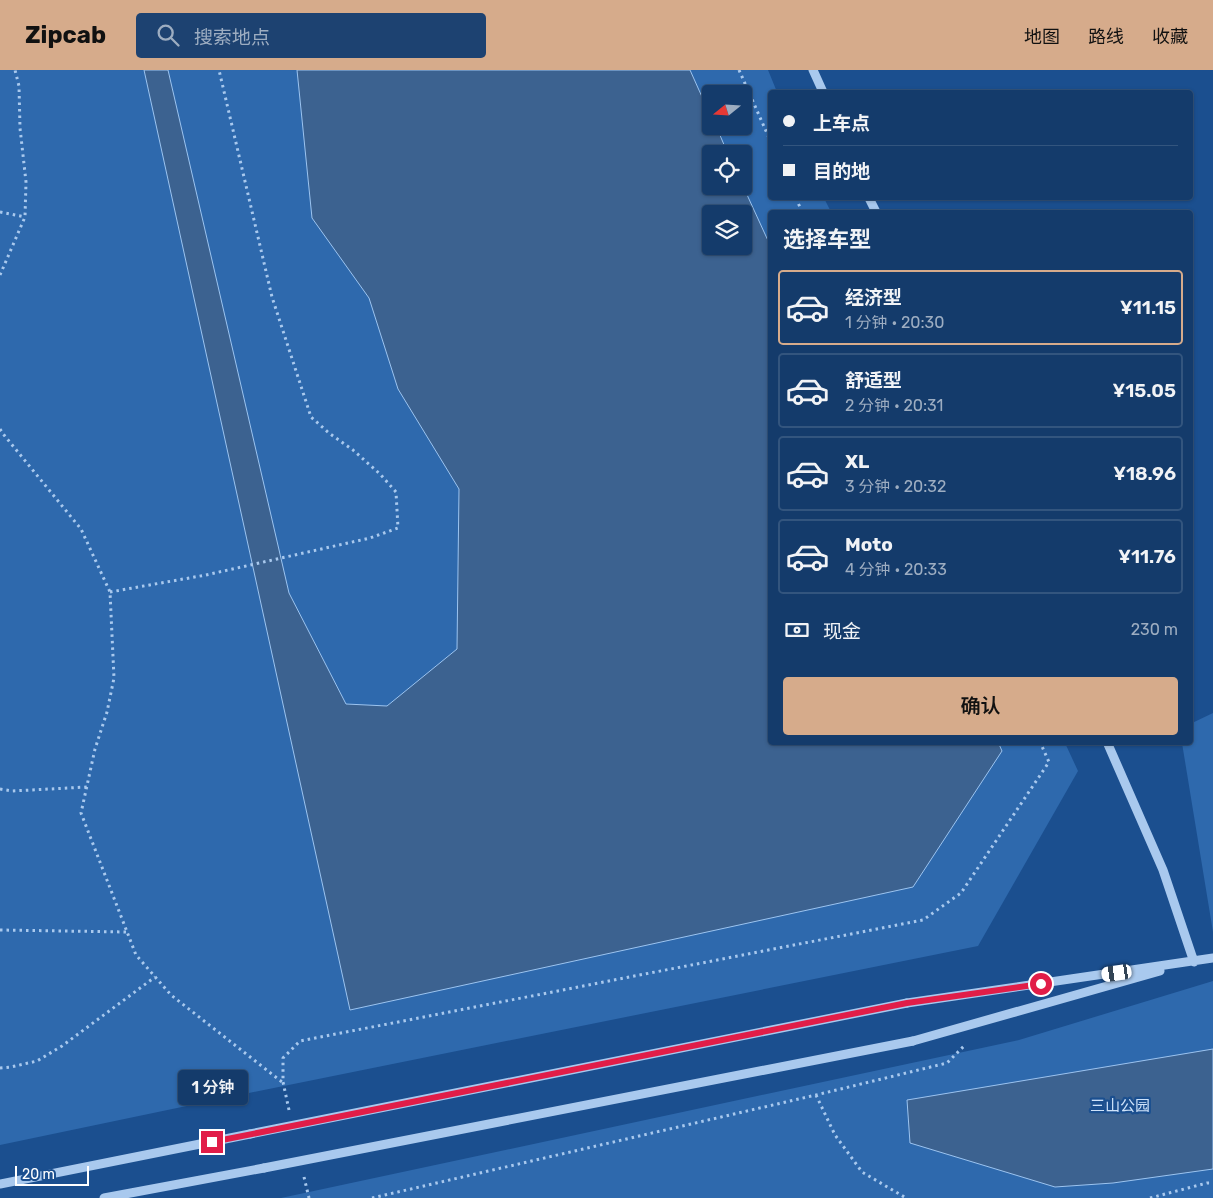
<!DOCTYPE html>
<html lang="zh">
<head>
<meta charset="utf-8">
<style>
  body { margin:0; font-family:Rubik,"Noto Sans SC",sans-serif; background:#1d4271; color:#f1f3f6; height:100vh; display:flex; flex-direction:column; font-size:19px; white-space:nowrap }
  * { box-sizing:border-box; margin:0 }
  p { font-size:16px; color:#9dadc1 }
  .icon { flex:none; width:28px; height:28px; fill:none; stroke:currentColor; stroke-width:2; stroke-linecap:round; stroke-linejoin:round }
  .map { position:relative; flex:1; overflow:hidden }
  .details { position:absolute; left:768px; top:140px; width:425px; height:535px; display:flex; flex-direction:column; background:#143b6b; border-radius:5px; box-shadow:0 1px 4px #0004,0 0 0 1px #33557e }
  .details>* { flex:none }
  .top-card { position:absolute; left:768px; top:20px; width:425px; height:110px; border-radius:5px; box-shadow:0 1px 4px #0004,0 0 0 1px #33557e; display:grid; align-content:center; height:110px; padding:0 15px; background:#143b6b }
  .needle { width:32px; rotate:252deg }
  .fabs { position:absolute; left:702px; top:15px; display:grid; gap:10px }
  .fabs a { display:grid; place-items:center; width:50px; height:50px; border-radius:5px; background:#143b6b; box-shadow:0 1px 4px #0004,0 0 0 1px #33557e; font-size:25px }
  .scale { position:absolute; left:15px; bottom:12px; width:74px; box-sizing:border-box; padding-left:5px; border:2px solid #fff; border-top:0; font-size:14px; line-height:18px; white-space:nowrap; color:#fff; -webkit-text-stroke:4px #1b4f8f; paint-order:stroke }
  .end { position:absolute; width:22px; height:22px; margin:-11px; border:6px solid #e11d48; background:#fff; box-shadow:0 0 0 2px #fff }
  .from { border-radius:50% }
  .bubble { position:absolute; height:35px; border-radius:5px; background:#143b6b; box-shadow:0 1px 4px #0004,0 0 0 1px #33557e; font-size:16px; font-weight:600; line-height:35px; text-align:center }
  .car { position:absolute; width:15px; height:30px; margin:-15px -8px; border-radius:6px; box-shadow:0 0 4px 1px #0007; background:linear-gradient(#fff 24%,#345 0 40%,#fff 0 76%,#345 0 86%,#fff 0) }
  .top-card b { display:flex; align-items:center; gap:18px; height:48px; font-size:19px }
  .top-card b+b { border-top:1px solid #33557e }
  .top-card i { width:12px; height:12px; background:#f1f3f6 }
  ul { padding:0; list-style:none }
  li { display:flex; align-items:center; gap:15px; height:75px; margin:0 10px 8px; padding:0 5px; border:2px solid #33557e; border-radius:5px }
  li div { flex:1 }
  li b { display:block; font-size:19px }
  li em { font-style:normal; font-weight:600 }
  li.on { border-color:#d6ab8b }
  li>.icon { width:45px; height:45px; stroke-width:1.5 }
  h2 { padding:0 15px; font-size:22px; line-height:60px }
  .pay { display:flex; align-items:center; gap:12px; height:55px; padding:0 15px; font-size:19px }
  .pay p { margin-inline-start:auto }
  .cta { display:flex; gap:10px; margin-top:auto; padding:10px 15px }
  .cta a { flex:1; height:58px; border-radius:5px; background:#d6ab8b; color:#111; font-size:20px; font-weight:600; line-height:58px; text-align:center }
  header { display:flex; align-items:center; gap:30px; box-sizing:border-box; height:70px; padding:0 25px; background:#d6ab8b; color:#111 }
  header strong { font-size:24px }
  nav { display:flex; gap:28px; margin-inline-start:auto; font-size:18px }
  .search { width:350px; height:45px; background:#1d4271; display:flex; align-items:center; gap:12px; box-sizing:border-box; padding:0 18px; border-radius:5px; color:#9dadc1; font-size:19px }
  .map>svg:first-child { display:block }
  .green { fill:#2e69ad; fill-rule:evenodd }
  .water { fill:#3c6290; stroke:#9cc4f0; fill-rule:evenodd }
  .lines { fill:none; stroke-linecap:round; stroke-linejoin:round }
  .path { stroke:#a9c9ee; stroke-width:3; stroke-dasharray:2.5 4; stroke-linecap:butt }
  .minor { stroke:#a9c9ee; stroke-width:9 }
  .minor-bridge { stroke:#a9c9ee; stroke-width:9 }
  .route { stroke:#e11d48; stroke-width:6 }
  .labels { text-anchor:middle; stroke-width:4.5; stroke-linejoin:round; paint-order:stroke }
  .park-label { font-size:15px; fill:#cfe3fa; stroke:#1b4f8f }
</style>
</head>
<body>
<header>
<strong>Zipcab</strong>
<div class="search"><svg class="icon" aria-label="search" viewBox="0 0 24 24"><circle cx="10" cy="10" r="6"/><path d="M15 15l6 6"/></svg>搜索地点</div>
<nav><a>地图</a><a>路线</a><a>收藏</a></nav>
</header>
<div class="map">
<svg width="1213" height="1128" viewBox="0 0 1213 1128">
  <rect width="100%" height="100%" fill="#1b4f8f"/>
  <!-- green -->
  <path class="green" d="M0,0H768L777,22H770V128H824L831,142H770V672L1065,673L1078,701L978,876L244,1024L0,1075ZM711,24H744V56H711ZM711,84H744V116H711ZM711,144H744V176H711Z
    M1213,643V862L1182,673L1190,672V654Z
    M1213,911V1128H281L1019,970Z"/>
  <!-- water -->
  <path class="water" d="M144,0H168L289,523L346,634L387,636L457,579L459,419L398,319L369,228L312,148L297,0H690L711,47V56H716L728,84H711V116H743L770,175V672H998L1002,681L913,817L350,940ZM711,144H744V176H711Z
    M1213,979V1099L1113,1113L1055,1117L910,1073L907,1030Z"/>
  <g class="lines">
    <!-- path -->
    <path class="path" d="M739,0L770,70
      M796,128L802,142
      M0,142L25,147
      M0,205L25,147L26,112L20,58L19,16L15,0
      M0,359L4,365L81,459L110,522L114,608L107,642L95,679L81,743L136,885L171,925L282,1012
      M110,522L206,505L370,468L398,458L396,422L380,404L353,380L329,363L311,347L272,227L219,0
      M0,719L12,721L87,717
      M0,860L127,862
      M0,998L11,997L37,991L62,976L155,907
      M816,1025L835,1065L862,1102L906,1128
      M289,1040L283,1012V988L300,971L923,850L961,823L1049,692L1040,672
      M304,1107L309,1128
      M372,1128L816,1025L947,993L966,974
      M1150,1128L1207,1113H1213"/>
    <!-- minor -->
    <path class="minor" d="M813,0L823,22
      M869,128L876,142
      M1107,672L1163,800L1194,892
      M907,933L1213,888
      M913,971L1160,901
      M0,1114L250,1064
      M104,1128L264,1098"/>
    <!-- minor-bridge -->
    <path class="minor-bridge" d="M250,1064L907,933
      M264,1098L913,971"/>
  </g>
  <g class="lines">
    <!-- route -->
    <path class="route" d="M212,1072L907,933L1041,914"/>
  </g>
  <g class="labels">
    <!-- park labels -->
    <g class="park-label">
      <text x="1120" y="1041">三山公园</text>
    </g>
  </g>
</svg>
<div class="fabs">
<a><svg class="needle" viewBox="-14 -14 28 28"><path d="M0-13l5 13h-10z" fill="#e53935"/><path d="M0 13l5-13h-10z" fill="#9dadc1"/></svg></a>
<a><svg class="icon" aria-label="locate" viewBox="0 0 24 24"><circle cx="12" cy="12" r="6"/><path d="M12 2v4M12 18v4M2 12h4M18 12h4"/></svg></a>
<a><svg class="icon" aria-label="layers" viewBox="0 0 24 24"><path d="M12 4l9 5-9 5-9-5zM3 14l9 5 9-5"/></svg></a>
</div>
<div class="scale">20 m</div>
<i class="end from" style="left:1041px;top:914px"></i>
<i class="end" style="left:212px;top:1072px"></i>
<div class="bubble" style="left:178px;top:1000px;width:70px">1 分钟</div>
<i class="car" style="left:1117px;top:903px;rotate:262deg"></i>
<div class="top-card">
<b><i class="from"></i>上车点</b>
<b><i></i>目的地</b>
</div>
<section class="details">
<h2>选择车型</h2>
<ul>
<li class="on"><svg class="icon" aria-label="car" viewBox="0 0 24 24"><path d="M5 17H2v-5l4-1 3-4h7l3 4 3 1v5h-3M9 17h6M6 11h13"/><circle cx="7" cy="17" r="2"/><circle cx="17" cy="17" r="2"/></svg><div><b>经济型</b><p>1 分钟 · 20:30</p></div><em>¥11.15</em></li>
<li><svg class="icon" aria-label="car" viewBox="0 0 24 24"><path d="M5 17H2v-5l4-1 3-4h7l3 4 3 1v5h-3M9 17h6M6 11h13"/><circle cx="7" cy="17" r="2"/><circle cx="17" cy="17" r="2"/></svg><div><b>舒适型</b><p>2 分钟 · 20:31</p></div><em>¥15.05</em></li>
<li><svg class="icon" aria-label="car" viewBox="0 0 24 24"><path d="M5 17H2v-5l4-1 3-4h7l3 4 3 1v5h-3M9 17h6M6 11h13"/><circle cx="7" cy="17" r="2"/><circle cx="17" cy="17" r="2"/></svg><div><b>XL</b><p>3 分钟 · 20:32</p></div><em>¥18.96</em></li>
<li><svg class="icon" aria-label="car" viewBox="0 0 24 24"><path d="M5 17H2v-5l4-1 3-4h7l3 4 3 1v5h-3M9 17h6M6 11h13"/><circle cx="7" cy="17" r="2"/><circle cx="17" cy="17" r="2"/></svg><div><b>Moto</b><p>4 分钟 · 20:33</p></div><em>¥11.76</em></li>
</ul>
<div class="pay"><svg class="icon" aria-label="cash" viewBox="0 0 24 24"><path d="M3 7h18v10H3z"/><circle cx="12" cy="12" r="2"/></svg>现金<p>230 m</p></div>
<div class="cta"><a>确认</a></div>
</section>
</div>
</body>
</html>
